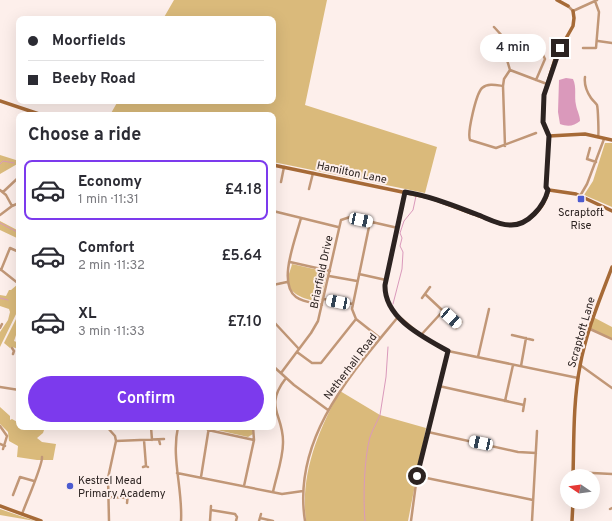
<!DOCTYPE html>
<html lang="en">
<head>
<meta charset="utf-8">
<style>
  body { margin:0; font-family:Overpass,sans-serif; background:#f7f7f7; color:#2b2b33; height:100vh; display:flex; flex-direction:column; font-size:15px; white-space:nowrap }
  * { box-sizing:border-box; margin:0 }
  p { font-size:13px; color:#7c7c81 }
  .icon { flex:none; width:22px; height:22px; fill:none; stroke:currentColor; stroke-width:2; stroke-linecap:round; stroke-linejoin:round }
  .map { position:relative; flex:1; overflow:hidden }
  .details { position:absolute; left:16px; top:112px; width:260px; height:318px; display:flex; flex-direction:column; background:#fff; border-radius:8px; box-shadow:0 4px 16px #0002 }
  .details>* { flex:none }
  .guide { position:absolute; left:16px; top:16px; width:260px; height:88px; border-radius:8px; box-shadow:0 4px 16px #0002; display:grid; align-content:center; height:88px; padding:0 12px; background:#fff }
  .needle { width:26px; rotate:283deg }
  .tools { position:absolute; left:560px; top:469px; display:grid; gap:8px }
  .tools a { display:grid; place-items:center; width:40px; height:40px; border-radius:50%; background:#fff; box-shadow:0 4px 16px #0002; font-size:20px }
  .end { position:absolute; width:18px; height:18px; margin:-9px; border:5px solid #2c2321; background:#fff; box-shadow:0 0 0 2px #fff }
  .from { border-radius:50% }
  .bubble { position:absolute; height:28px; border-radius:14px; background:#fff; box-shadow:0 4px 16px #0002; font-size:13px; font-weight:600; line-height:28px; text-align:center }
  .car { position:absolute; width:12px; height:24px; margin:-12px -6px; border-radius:5px; box-shadow:0 0 3px 1px #0007; background:linear-gradient(#fff 24%,#345 0 40%,#fff 0 76%,#345 0 86%,#fff 0) }
  .guide b { display:flex; align-items:center; gap:14px; height:38px; font-size:15px }
  .guide b+b { border-top:1px solid #e1e1e2 }
  .guide i { width:10px; height:10px; background:#2b2b33 }
  ul { padding:0; list-style:none }
  li { display:flex; align-items:center; gap:12px; height:60px; margin:0 8px 6px; padding:0 4px; border:2px solid transparent; border-radius:8px }
  li div { flex:1 }
  li b { display:block; font-size:15px }
  li em { font-style:normal; font-weight:600 }
  li.active { border-color:#7c3aed }
  li>.icon { width:36px; height:36px; stroke-width:1.5 }
  h2 { padding:0 12px; font-size:18px; line-height:48px }
  .action { display:flex; gap:8px; margin-top:auto; padding:8px 12px }
  .action a { flex:1; height:46px; border-radius:24px; background:#7c3aed; color:#fff; font-size:16px; font-weight:600; line-height:46px; text-align:center }
  .map>svg:first-child { display:block }
  .green { fill:#daba7b }
  .water { fill:#da99bb }
  .lines { fill:none; stroke-linecap:round; stroke-linejoin:round }
  .stream { stroke:#da99bb; stroke-width:1 }
  .street { stroke:#c19777; stroke-width:2.5 }
  .secondary { stroke:#a66a37; stroke-width:3.5 }
  .route { stroke:#2c2321; stroke-width:5 }
  .poi-dot { fill:#4c5bd0; stroke:#fdefeb; stroke-width:1.5 }
  .labels { text-anchor:middle; stroke-width:4; stroke-linejoin:round; paint-order:stroke }
  .street-label { font-size:11px; fill:#2c2321; stroke:#fdefeb }
  .poi-label { font-size:11px; fill:#2c2321; stroke:#fdefeb }
</style>
</head>
<body>
<div class="map">
<svg width="612" height="521" viewBox="0 0 612 521">
  <rect width="100%" height="100%" fill="#fdefeb"/>
  <!-- green -->
  <path class="green" d="M174,0H327L305,105L437,147L425,193L273,162V115H110L118,101H273V19H163Z
    M605,143H612V207L584,195L593,181Z
    M0,155L19,161V163L0,174Z
    M0,221L19,231V239L0,230Z
    M292,264L327,272L321,302C309,300 288,296 288,280C288,275 291,269 292,264Z
    M18,284L19,286V308L0,347V332L8,320L10,312L9,309L0,306V295L6,296L9,290H11Z
    M19,313V326L14,341L19,343V349L12,347L10,348L4,343Z
    M593,317L612,327V339L590,329Z
    M340,391L380,415L426,428L408,521H306C300,474 318,431 340,391Z
    M0,407L10,416V420L12,419L19,423V427H24L28,430L30,427H45L43,433L37,438L42,442L56,444L53,460H37L17,457L18,446L9,441L8,432L0,424Z
    M212,427H251L253,434L248,437L213,429Z
    M0,509L35,521L0,515Z"/>
  <!-- water -->
  <path class="water" d="M566,78L573,79C577,88 574,96 576,105C577,111 580,115 580,121C574,126 568,127 560,124L558,112L559,80Z"/>
  <g class="lines">
    <!-- stream -->
    <path class="stream" d="M0,164L3,161L14,163
      M0,223L19,233
      M0,298L8,300
      M393,304L402,269L403,252L400,246L402,238L400,233L404,221L413,210L416,196
      M380,415L386,377L388,347
      M379,416H380
      M365,521C363,498 364,459 370,437C372,431 376,424 379,417"/>
    <!-- street -->
    <path class="street" d="M568,6L573,11L597,0
      M494,27L505,39L507,60L510,70
      M598,41L612,43
      M506,43L518,37H525L534,49L542,53L545,59L536,80
      M583,48H596L599,12L595,1
      M510,70L547,84
      M585,77C584,84 587,92 591,98C593,101 596,103 597,105C598,108 599,135 598,137
      M503,86C496,85 488,83 482,88C476,94 467,133 470,140L496,148L536,133
      M505,146L503,86L504,79L510,70
      M590,148L587,159L596,162
      M281,182L284,167
      M309,189L313,173
      M0,190L6,195L12,206
      M3,192L19,177
      M405,192L385,285L388,302L396,314L421,335L448,351L578,378
      M580,196L587,184L604,139
      M273,211L338,227
      M0,215L12,206L19,203
      M301,218C296,238 277,283 296,297C303,302 314,303 322,305
      M370,222L352,309L356,319L380,338
      M290,262L330,271
      M0,269L19,284
      M1,270L10,248L19,252
      M359,274L386,280
      M329,276L357,281
      M273,285L287,282
      M425,294L458,325
      M422,298L430,287
      M324,299L353,304
      M273,321L299,349
      M0,328L2,324
      M456,328L461,322
      M590,329L612,339
      M421,335L443,311
      M512,335L533,340
      M12,348L14,351L13,354
      M297,352L312,363H321L356,319
      M478,357L489,309
      M580,365L612,388
      M273,366L294,385L328,410
      M521,366L526,338
      M281,373L311,333L318,321L341,220L350,217L398,228
      M439,386L524,405
      M0,387L19,390
      M505,401L513,365
      M523,411L525,399
      M0,426L7,436L3,449
      M107,427L115,436L116,441L108,478L109,521
      M151,427L152,440
      M178,427C171,458 183,490 181,521
      M208,430L254,440
      M428,432L518,452L536,453
      M144,440L146,466
      M159,440L160,444
      M116,441L164,439
      M0,444L5,446
      M143,467L146,466L148,467
      M573,472L612,474
      M177,473L282,494L303,491
      M417,476L533,500
      M201,477L209,427
      M244,486L254,440L253,427
      M273,492C276,477 283,459 283,443C284,414 263,408 286,378
      M13,495L20,477L34,481
      M109,497L127,498
      M127,503L128,494
      M610,509L612,508
      M211,510L235,514L237,517L236,521
      M22,514C26,503 43,464 42,457
      M260,518L273,521
      M210,521L211,506
      M259,521L261,514
      M305,521C292,439 350,375 398,317
      M411,521L417,476L448,351
      M532,521L537,431"/>
    <!-- secondary -->
    <path class="secondary" d="M557,0L568,6
      M0,101L42,115
      M549,136L585,134L612,140
      M273,165L431,198L501,224C525,228 542,213 549,190
      M549,190L546,187L549,136L543,122L544,95L556,56L573,26L574,18L573,11
      M549,190L576,194L612,211
      M573,476C574,440 573,402 580,366C586,332 600,299 612,267
      M0,506L41,521
      M572,521L573,502"/>
  </g>
  <g class="lines">
    <!-- route -->
    <path class="route" d="M417,476L448,351C423,337 384,318 385,285L405,192C430,196 452,205 476,214C487,218 498,225 510,225C528,226 544,206 548,190L546,187L549,136L543,122L544,95L560,48"/>
  </g>
  <!-- markers -->
  <g class="poi-dot">
    <rect x="577" y="195" width="8" height="8" rx="2"/>
    <circle cx="70" cy="486" r="4"/>
  </g>
  <g class="labels">
    <!-- street labels -->
    <g class="street-label">
      <text transform="translate(352 172) rotate(12)" y="4">Hamilton Lane</text>
      <text transform="translate(321 272) rotate(-78)" y="4">Briarfield Drive</text>
      <text transform="translate(581 332) rotate(-74)" y="4">Scraptoft Lane</text>
      <text transform="translate(350 366) rotate(-53)" y="4">Netherhall Road</text>
    </g>
    <!-- poi labels -->
    <g class="poi-label">
      <text x="581" y="216">Scraptoft<tspan x="581" dy="13">Rise</tspan></text>
      <text x="78" y="484" text-anchor="start">Kestrel Mead<tspan x="78" dy="13">Primary Academy</tspan></text>
    </g>
  </g>
</svg>
<div class="tools">
<a><svg class="needle" viewBox="-14 -14 28 28"><path d="M0-13l5 13h-10z" fill="#e53935"/><path d="M0 13l5-13h-10z" fill="#7c7c81"/></svg></a>
</div>
<i class="end from" style="left:417px;top:476px"></i>
<i class="end" style="left:560px;top:48px"></i>
<div class="bubble" style="left:480px;top:34px;width:66px">4 min</div>
<i class="car" style="left:361px;top:220px;rotate:102deg"></i>
<i class="car" style="left:338px;top:302px;rotate:281deg"></i>
<i class="car" style="left:451px;top:318px;rotate:132deg"></i>
<i class="car" style="left:481px;top:443px;rotate:282deg"></i>
<div class="guide">
<b><i class="from"></i>Moorfields</b>
<b><i></i>Beeby Road</b>
</div>
<section class="details">
<h2>Choose a ride</h2>
<ul>
<li class="active"><svg class="icon" aria-label="car" viewBox="0 0 24 24"><path d="M5 17H2v-5l4-1 3-4h7l3 4 3 1v5h-3M9 17h6M6 11h13"/><circle cx="7" cy="17" r="2"/><circle cx="17" cy="17" r="2"/></svg><div><b>Economy</b><p>1 min · 11:31</p></div><em>£4.18</em></li>
<li><svg class="icon" aria-label="car" viewBox="0 0 24 24"><path d="M5 17H2v-5l4-1 3-4h7l3 4 3 1v5h-3M9 17h6M6 11h13"/><circle cx="7" cy="17" r="2"/><circle cx="17" cy="17" r="2"/></svg><div><b>Comfort</b><p>2 min · 11:32</p></div><em>£5.64</em></li>
<li><svg class="icon" aria-label="car" viewBox="0 0 24 24"><path d="M5 17H2v-5l4-1 3-4h7l3 4 3 1v5h-3M9 17h6M6 11h13"/><circle cx="7" cy="17" r="2"/><circle cx="17" cy="17" r="2"/></svg><div><b>XL</b><p>3 min · 11:33</p></div><em>£7.10</em></li>
</ul>
<div class="action"><a>Confirm</a></div>
</section>
</div>
</body>
</html>
